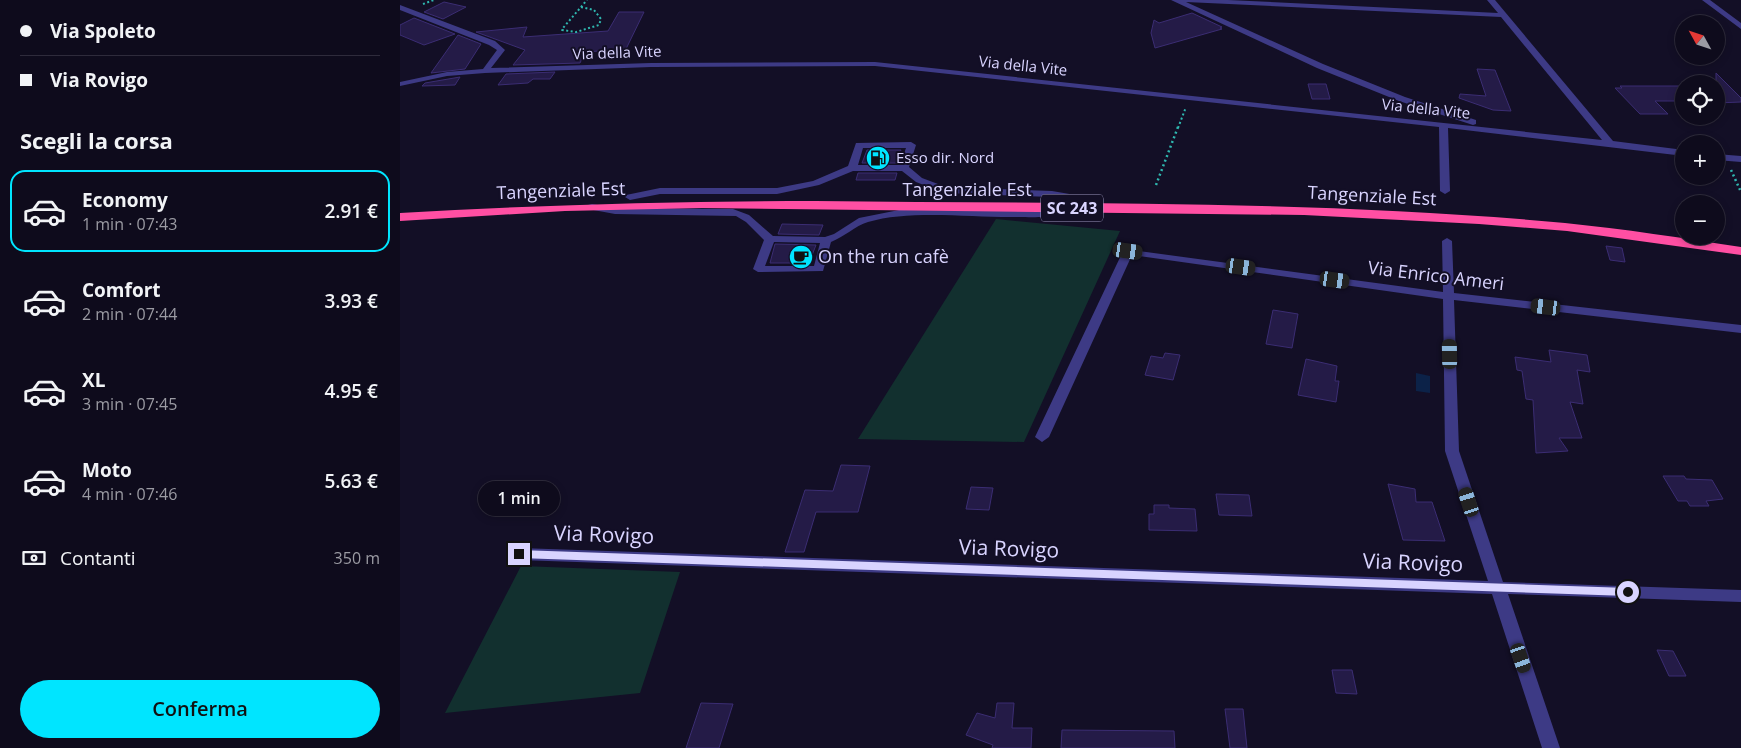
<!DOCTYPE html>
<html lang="it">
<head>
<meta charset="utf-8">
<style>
  body { margin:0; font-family:"Open Sans",sans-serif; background:#1c1929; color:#f1f3f6; height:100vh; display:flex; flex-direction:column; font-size:19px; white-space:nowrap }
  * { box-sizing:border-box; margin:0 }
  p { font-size:16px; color:#9b9ba3 }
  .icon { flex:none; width:28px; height:28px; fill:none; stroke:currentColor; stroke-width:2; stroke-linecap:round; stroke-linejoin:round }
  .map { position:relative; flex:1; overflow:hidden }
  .drawer { display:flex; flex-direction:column; background:#0e0b1c; width:400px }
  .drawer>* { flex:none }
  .banner { display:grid; align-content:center; height:110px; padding:0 20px; background:#0e0b1c }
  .needle { width:32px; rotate:310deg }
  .controls { position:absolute; left:1275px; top:15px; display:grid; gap:10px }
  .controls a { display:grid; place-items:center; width:50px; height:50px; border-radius:50%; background:#0e0b1c; box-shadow:0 2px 8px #0003,0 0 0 1px #2e2b3b; font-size:25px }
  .end { position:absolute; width:22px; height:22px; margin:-11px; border:6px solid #d9d4ff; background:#111; box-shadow:0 0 0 2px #111 }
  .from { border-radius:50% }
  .bubble { position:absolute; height:35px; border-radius:18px; background:#0e0b1c; box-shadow:0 2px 8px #0003,0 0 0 1px #2e2b3b; font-size:16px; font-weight:600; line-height:35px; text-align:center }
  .car { position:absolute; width:15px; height:30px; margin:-15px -8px; border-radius:6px; box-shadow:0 0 4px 1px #0007; background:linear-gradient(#222 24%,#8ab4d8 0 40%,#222 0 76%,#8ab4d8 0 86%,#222 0) }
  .banner b { display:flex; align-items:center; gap:18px; height:48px; font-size:19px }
  .banner b+b { border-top:1px solid #2e2b3b }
  .banner i { width:12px; height:12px; background:#f1f3f6 }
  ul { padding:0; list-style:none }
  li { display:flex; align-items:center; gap:15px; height:82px; margin:0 10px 8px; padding:0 10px; border:2px solid transparent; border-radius:15px }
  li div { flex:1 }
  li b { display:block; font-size:19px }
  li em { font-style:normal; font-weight:600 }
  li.current { border-color:#00e5ff }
  li>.icon { width:45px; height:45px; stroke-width:1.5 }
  h2 { padding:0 20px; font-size:22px; line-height:60px }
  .pay { display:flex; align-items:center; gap:12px; height:55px; padding:0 20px; font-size:19px }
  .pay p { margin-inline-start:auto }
  .primary-button { display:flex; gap:10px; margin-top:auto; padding:10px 20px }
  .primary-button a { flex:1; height:58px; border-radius:30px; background:#00e5ff; color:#111; font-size:20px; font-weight:600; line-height:58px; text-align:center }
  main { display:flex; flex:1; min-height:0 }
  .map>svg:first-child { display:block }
  .green { fill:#12302f }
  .water { fill:#0c2248 }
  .building { fill:#241b47; stroke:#3b2d73 }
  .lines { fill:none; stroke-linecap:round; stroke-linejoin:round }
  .path-far1 { stroke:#2fb8b0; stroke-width:2; stroke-dasharray:2 2.5; stroke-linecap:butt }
  .path { stroke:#2fb8b0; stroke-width:2.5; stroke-dasharray:2 3; stroke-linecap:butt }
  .minor { fill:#3d3a85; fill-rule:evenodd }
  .highway { fill:#ff4fa3; fill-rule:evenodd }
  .route { fill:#d9d4ff }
  .labels { text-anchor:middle; stroke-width:4; stroke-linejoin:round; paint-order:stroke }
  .far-street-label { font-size:15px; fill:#d9d4ff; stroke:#130f26 }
  .far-poi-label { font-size:15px; fill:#d9d4ff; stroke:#130f26; text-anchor:start }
  .shield { fill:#130f26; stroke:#9e99be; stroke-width:1 }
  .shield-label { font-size:16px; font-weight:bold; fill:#d9d4ff }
  .street-label { font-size:18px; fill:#d9d4ff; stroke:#130f26 }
  .poi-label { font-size:18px; fill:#d9d4ff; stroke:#130f26; text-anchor:start }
  .near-street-label { font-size:21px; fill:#d9d4ff; stroke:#130f26 }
</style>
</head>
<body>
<main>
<section class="drawer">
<div class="banner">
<b><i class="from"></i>Via Spoleto</b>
<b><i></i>Via Rovigo</b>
</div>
<h2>Scegli la corsa</h2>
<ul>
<li class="current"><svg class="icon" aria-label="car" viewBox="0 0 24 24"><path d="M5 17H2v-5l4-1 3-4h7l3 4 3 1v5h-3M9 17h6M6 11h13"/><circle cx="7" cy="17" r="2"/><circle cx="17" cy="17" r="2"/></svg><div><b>Economy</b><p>1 min · 07:43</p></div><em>2.91 €</em></li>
<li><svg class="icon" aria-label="car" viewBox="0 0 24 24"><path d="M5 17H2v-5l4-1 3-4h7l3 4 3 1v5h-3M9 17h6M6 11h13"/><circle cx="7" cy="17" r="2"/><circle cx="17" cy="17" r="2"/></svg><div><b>Comfort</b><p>2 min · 07:44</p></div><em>3.93 €</em></li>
<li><svg class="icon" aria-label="car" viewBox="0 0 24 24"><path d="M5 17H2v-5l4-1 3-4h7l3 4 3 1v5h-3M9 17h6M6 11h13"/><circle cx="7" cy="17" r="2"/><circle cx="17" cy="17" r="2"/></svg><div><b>XL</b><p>3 min · 07:45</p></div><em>4.95 €</em></li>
<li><svg class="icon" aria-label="car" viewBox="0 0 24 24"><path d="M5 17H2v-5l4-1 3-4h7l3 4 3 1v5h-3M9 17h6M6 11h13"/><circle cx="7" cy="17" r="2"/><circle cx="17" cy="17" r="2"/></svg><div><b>Moto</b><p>4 min · 07:46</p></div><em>5.63 €</em></li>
</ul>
<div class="pay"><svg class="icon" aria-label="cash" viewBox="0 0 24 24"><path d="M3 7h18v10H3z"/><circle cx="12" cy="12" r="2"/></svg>Contanti<p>350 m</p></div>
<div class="primary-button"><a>Conferma</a></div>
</section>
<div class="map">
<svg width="1341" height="748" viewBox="0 0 1341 748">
  <rect width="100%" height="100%" fill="#130f26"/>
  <!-- green -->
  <path class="green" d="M596,219L720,231L624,442L458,439Z
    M121,566L280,572L240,693L45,713Z"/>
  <!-- water -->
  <path class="water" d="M1016,373L1030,376V393L1016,391Z"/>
  <!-- building -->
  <path class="building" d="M44,2L66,7L43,19L24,12Z
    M219,12H244L226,49L185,52L180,63L113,65L125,50L76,32L127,27L123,37L208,31Z
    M792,13L822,27L820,28L822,29L755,48L751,33L754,20L759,23Z
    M14,18L32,25L55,34L24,45L0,35V25Z
    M58,35L81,44L65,69L31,73Z
    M1077,69L1095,70L1111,111L1093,110L1059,98L1060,94L1086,96Z
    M155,72L150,79H133L128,83L98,85L106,74Z
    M1316,73L1341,98V102L1316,103Z
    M60,77L55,85L22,86L25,83Z
    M908,84H926L930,99H912Z
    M1220,86H1284V101H1255L1268,114H1240L1215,88H1222Z
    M467,150H501L499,155H502L499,163H462Z
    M458,173H497L495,180H456Z
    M382,224L423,225L419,235L378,234Z
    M375,244L416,245L409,263H370Z
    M1206,246L1222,248L1225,262L1210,260Z
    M873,310L898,314L892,348L866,344Z
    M1149,350L1187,355L1190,372L1177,370L1183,404L1170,402L1182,438H1159L1168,451L1136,453L1133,400L1126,399L1122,371L1117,370L1115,357L1151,362Z
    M765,353L780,355L773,380L745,375L751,356L763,358Z
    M906,359L937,366L935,381H939L936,402L898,395Z
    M441,465L470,466L458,512H416L404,552H385L405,490L433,491Z
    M1263,476H1284L1286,479L1312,480L1323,499L1306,501L1309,506H1290L1287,501H1278Z
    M988,484L1015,489L1016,502H1032L1045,541L1003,540Z
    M571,487L593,488L589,510L566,509Z
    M816,494L849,495L852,516L819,515Z
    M754,505H769V508L795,509L797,531L749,530V514H754Z
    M1257,650L1273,651L1286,676H1269Z
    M932,670H952L957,694L936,693Z
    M301,703L333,704L319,748H286Z
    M597,703H614L612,728H632L631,748H592L593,745L566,735L577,713L595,718Z
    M825,709H843L847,748H830Z
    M662,730L774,731L775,748H661Z"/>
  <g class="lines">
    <!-- path-far1 -->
    <path class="path-far1" d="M23,4L34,0
      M181,7L194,10L201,19L199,25L176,32L162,30L163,28L187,0
      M778,128L786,107"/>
    <!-- path -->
    <path class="path" d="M1331,170L1341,192
      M756,185L778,127"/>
    <!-- minor -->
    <path class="minor" d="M771,0H828L1098,13L1087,0H1095L1213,141L1284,150V156L1048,128L1050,191L1045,194L1040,191L1039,127L475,66L251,67L85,73L47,76L0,86V82L47,72L83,69L97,50L89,45L0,10V5L95,41L105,50L91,68L251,63L475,62L1202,140L1101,17L786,2L923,64L1005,97L1076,120V124L1073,125L999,101L917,68Z
      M1302,0H1310L1341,23V29Z
      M511,142L516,145L509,167L522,178L546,187L652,191L687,197L692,200L687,203L652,197L545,193L516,182L502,171H453L419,185L377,194H260L230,200L225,197L226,195L260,188H377L413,181L448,166L456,143ZM463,148H506L500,165H458Z
      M1316,154L1341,156V162L1316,160Z
      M192,204L215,208L333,209L349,215L373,236L425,237L434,234L459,218L499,210L639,211L669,207L674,210C664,219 624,217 610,217C567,217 508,210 468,222C455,226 444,237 431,242L423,271L358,272L353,269L364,240L346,222L336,216L215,214L188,209V205ZM374,242L420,243L414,266H365Z
      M1047,238L1052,241L1054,293L1341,325V333L1054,300L1059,451L1103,582L1341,590V602L1108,594L1160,748H1142L1092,594L119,560L114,558L111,554L114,550L119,548L1088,581L1045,451L1043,299L732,255L649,437L642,442L635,437L724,249L1043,292L1042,241Z"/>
    <!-- highway -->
    <path class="highway" d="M415,201C665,204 916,200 1165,223C1224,229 1283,238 1341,247V255L1167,231L1079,224L904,215L302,208L165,211L0,221V213C138,205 276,201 415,201Z"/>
  </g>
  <!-- route -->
  <path class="route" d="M119,550L1228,588L1233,592L1228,596L119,558L114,554Z"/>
  <!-- icons -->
  <defs>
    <g id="fuel-disc" transform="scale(1.25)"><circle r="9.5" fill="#00e5ff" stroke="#130f26"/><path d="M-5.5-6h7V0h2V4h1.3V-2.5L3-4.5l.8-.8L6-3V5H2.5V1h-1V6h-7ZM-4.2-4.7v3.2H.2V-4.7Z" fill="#111"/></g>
    <g id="cafe-disc" transform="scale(1.25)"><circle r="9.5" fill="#00e5ff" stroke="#130f26"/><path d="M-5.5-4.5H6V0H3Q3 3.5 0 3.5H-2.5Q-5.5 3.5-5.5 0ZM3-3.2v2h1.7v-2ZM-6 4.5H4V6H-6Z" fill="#111"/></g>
  </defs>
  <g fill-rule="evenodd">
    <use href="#fuel-disc" x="478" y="158"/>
    <use href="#cafe-disc" x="401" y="257"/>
  </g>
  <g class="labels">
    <!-- far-street labels -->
    <g class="far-street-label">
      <text transform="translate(217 53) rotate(-2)" y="5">Via della Vite</text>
      <text transform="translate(623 66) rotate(6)" y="5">Via della Vite</text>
      <text transform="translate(1026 109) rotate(6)" y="5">Via della Vite</text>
    </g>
    <!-- far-poi labels -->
    <g class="far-poi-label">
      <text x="496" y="163">Esso dir. Nord</text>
    </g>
    <!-- shield labels -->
    <rect class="shield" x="641" y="194.5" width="62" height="27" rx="4"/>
    <g class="shield-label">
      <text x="672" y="214">SC 243</text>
    </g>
    <!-- street labels -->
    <g class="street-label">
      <text x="567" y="196">Tangenziale Est</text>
      <text transform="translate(161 191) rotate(-2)" y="6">Tangenziale Est</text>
      <text transform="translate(972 196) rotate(3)" y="6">Tangenziale Est</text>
      <text transform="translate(1036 276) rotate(7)" y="6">Via Enrico Ameri</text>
    </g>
    <!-- poi labels -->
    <g class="poi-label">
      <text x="418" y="263">On the run cafè</text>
    </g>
    <!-- near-street labels -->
    <g class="near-street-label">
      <text transform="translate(204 535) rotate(2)" y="7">Via Rovigo</text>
      <text transform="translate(609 549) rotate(2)" y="7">Via Rovigo</text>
      <text transform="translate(1013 563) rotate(2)" y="7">Via Rovigo</text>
    </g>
  </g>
</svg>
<div class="controls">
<a><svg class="needle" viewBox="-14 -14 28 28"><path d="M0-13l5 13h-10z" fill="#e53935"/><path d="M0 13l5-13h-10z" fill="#9b9ba3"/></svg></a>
<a><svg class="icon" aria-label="locate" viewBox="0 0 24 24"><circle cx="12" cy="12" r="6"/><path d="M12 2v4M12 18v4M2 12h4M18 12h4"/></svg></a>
<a>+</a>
<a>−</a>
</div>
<i class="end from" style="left:1228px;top:592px"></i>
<i class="end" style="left:119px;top:554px"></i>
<div class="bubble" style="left:78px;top:481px;width:82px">1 min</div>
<i class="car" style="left:728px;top:251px;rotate:98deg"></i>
<i class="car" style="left:841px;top:267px;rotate:98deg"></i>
<i class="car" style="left:935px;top:280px;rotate:98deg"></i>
<i class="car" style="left:1146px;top:307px;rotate:277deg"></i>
<i class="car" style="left:1050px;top:354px;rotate:359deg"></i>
<i class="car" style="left:1069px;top:502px;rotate:342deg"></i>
<i class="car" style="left:1121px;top:658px;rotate:161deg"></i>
</div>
</main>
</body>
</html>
